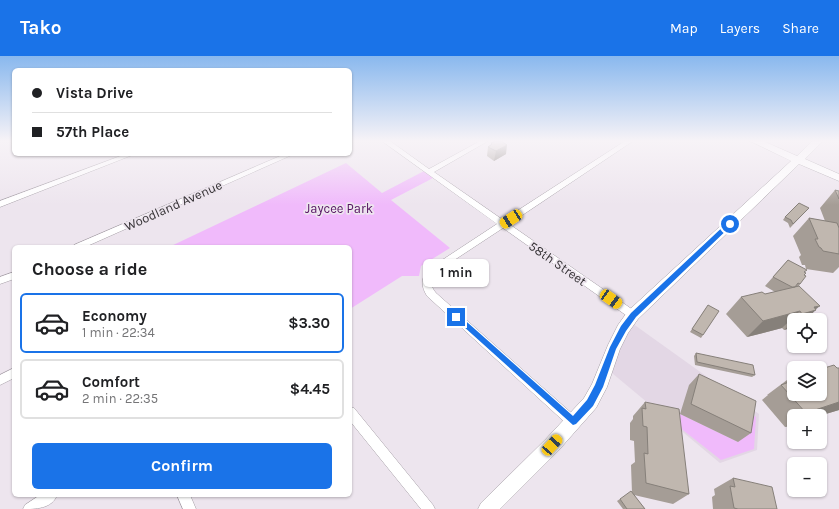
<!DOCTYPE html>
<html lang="en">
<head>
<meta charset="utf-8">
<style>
  body { margin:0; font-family:Karla,sans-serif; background:#f2f2f2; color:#202124; height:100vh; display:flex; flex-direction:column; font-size:15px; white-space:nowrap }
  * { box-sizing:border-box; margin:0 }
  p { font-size:13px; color:#757577 }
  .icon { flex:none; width:22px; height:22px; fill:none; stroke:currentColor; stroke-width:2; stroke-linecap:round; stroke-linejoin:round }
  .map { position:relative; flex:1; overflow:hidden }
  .sheet { position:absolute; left:12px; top:189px; width:340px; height:252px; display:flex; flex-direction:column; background:#fff; border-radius:6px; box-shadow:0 1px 3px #0004 }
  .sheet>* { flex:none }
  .banner { position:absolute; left:12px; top:12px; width:340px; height:88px; border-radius:6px; box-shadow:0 1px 3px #0004; display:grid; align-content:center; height:88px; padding:0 20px; background:#fff }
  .buttons { position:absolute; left:787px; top:257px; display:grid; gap:8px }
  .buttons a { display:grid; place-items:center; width:40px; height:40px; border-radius:6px; background:#fff; box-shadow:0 1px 3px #0004; font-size:20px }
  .end { position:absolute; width:18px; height:18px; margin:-9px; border:5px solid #1a73e8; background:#fff; box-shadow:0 0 0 2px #fff }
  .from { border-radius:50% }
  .bubble { position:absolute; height:28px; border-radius:6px; background:#fff; box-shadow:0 1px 3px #0004; font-size:13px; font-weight:700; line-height:28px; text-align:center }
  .car { position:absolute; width:12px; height:24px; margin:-12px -6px; border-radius:5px; box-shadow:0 0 3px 1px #0007; background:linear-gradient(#f5c518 24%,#345 0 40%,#f5c518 0 76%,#345 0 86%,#f5c518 0) }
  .banner b { display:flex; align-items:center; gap:14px; height:38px; font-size:15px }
  .banner b+b { border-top:1px solid #e0e0e0 }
  .banner i { width:10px; height:10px; background:#202124 }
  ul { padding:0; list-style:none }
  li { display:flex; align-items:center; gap:12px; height:60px; margin:0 8px 6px; padding:0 12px; border:2px solid #e0e0e0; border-radius:6px }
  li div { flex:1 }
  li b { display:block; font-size:15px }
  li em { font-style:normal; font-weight:700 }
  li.on { border-color:#1a73e8 }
  li>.icon { width:36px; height:36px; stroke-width:1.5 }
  h2 { padding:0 20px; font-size:18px; line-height:48px }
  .action { display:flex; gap:8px; margin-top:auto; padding:8px 20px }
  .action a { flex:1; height:46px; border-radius:6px; background:#1a73e8; color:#fff; font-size:16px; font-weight:700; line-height:46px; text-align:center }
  header { display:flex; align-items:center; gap:24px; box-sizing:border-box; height:56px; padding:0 20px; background:#1a73e8; color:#fff }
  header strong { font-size:19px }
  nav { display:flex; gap:22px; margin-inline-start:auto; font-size:14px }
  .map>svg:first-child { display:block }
  .built { fill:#e3d7e5 }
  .green { fill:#f0bafb }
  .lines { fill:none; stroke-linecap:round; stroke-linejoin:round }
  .street-casing { stroke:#a49da5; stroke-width:1 }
  .secondary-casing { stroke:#a49da5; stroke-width:1 }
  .street { fill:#fff; fill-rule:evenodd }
  .secondary { fill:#fff; fill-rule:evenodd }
  .wall { fill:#a59d96 }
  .shaded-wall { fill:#86807a }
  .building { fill:#c0b7af; stroke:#86807a }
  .route { fill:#1a73e8 }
  .labels { text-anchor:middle; stroke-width:3.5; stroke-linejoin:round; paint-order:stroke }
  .street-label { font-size:13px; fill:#353235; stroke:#ede5ee }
  .park-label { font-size:13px; fill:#551262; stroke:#ede5ee }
</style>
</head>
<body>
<header>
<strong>Tako</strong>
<nav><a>Map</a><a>Layers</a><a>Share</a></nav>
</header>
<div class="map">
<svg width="839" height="453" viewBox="0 0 839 453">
  <rect width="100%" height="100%" fill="#ede5ee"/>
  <!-- built -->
  <path class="built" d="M629,265L759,358L757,394L720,407L606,312Z"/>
  <!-- green -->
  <path class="green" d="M346,107L382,137L426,114L435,121L391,144L450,192L421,210L419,220H402L350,253V191H169Z
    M744,355L756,361L754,393L721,404L674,367L680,358L738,386Z"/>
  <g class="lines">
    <!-- street casing -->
    <g class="street-casing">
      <path id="street" d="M382,85H390L429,113L480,85H488L434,116L503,164L625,85H633L509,168L636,256L638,259L636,262L633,263L630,262L503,172L433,218C430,226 431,231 436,237L577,362L579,366L577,370L573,371L569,370L427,240C421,230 421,224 427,214L497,168Z
        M126,98H135L0,151V145Z
        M285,98H294L85,191H73L74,189Z
        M14,216V223L0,228V221Z
        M14,312V322L0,329V319Z
        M350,351L354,352L433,449L435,453H421L350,365Z
        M40,439H57C52,453 35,453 23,453L25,449Z
        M177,439H190L196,453H183Z"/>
    </g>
    <!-- secondary casing -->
    <g class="secondary-casing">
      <path id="secondary" d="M750,85H763L797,100L812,85H823L805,103L839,118V125L799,108L638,263L628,277L620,293L607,331L596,352L558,395L500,453H478L481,447L546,383L584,342L592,328L608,289L618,269L628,255L791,105Z"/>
    </g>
    <!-- street -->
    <use href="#street" class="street"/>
    <!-- secondary -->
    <use href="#secondary" class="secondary"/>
  </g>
  <!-- wall -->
  <path class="wall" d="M491,87L506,98L494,105L487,100L488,91L491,89Z
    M835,134L839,135V211L833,217L806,213L805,209H802L799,201L801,199L793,180L809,162L825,165L820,152Z
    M806,155L790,172L788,167L783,164L785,161Z
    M788,204L804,216L800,228L799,230L816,253L805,264H794V271L784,274L782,272L747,281L726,258L741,241L765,238L775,236L765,230Z
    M706,252L703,279L701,282L690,276Z
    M696,297L755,319L752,321L695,309L694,300Z
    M837,312H839V354L819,360H794V368L785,371L762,344L768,339H767L787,324L820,338V314L821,313Z
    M699,318L751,377L738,386L680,358L689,329Z
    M645,346L689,438L673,448L634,439L645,453H623L617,445L620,443L632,437L631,409L635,406L634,385L630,384V367L633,363V360Z
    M733,422L777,453H713L712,441L715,439L714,433Z"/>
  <!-- shaded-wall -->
  <path class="shaded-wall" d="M507,89L506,98L494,105L496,95Z
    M820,250L815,254H816L805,264H795L802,258L814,251Z
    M800,255L782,272L747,281L763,265Z
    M794,265V271L784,274Z
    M839,346V354L819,360H801L806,357Z
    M794,364V368L785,371Z"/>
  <!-- building -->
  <path class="building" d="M496,85H501L507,89L496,95L488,91L492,88L491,87Z
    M835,134L839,135V143Z
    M799,147L809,152L793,168L791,164L785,161Z
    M809,162L837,167L839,172V198L823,195L821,192L819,191L815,183H818Z
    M788,204L807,214L804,216L806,217L804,219L806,220L800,228L798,227L795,231H792L773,221Z
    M799,230L820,250L814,251L816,254L802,258L800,255L763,265L741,241L762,236L765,238Z
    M708,249L719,255L703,279L692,273Z
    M696,297L753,309L755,319L697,306Z
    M834,309L837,312H839V346L806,357L781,329L789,326L787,324L794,321V338H820V317L824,316L821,313Z
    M699,318L756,345L751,377L691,348Z
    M645,346L679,353L689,438L646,427L644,397L648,398L647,371L643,370L642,352L646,353Z
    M733,422L772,431L777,453H738L734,452L730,430L735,431Z
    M631,435L645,453H627L620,443Z"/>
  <!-- sky -->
  <linearGradient id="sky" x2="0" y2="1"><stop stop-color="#89b8ee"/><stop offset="0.57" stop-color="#f7f3f7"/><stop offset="1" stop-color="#f7f3f7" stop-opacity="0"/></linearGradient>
  <rect width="839" height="149" fill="url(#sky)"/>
  <!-- route -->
  <path class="route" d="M728,166L733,168L636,261L626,275L616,293L603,331L593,350L576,368L573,369L453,261L456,258L459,259L573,360L587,344L595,329L610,291L621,270L631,257Z"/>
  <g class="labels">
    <!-- street labels -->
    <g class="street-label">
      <text transform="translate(173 149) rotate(-24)" y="5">Woodland Avenue</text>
      <text transform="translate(558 207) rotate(35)" y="5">58th Street</text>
    </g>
    <!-- park labels -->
    <g class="park-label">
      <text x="339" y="157">Jaycee Park</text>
    </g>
  </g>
</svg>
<div class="buttons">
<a><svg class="icon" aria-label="locate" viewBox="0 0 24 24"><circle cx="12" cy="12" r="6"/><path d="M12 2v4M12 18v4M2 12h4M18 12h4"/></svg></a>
<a><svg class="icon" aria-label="layers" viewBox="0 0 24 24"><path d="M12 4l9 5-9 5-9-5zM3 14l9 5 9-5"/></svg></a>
<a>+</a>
<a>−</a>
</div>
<i class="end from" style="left:730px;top:168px"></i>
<i class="end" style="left:456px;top:261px"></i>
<div class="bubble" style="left:423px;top:203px;width:66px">1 min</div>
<i class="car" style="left:511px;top:163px;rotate:237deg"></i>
<i class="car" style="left:611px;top:243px;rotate:125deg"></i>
<i class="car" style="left:552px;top:389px;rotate:42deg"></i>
<div class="banner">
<b><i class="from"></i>Vista Drive</b>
<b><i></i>57th Place</b>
</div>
<section class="sheet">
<h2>Choose a ride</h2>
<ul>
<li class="on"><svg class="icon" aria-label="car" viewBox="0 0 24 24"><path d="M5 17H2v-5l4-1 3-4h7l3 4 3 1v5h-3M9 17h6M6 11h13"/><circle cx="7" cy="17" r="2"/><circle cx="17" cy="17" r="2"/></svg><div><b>Economy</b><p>1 min · 22:34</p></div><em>$3.30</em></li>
<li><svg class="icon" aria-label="car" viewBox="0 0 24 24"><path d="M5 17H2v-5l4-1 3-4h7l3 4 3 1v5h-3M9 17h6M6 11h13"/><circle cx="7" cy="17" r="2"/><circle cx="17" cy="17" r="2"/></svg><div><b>Comfort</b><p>2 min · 22:35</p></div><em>$4.45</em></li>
</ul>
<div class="action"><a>Confirm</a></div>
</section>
</div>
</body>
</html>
